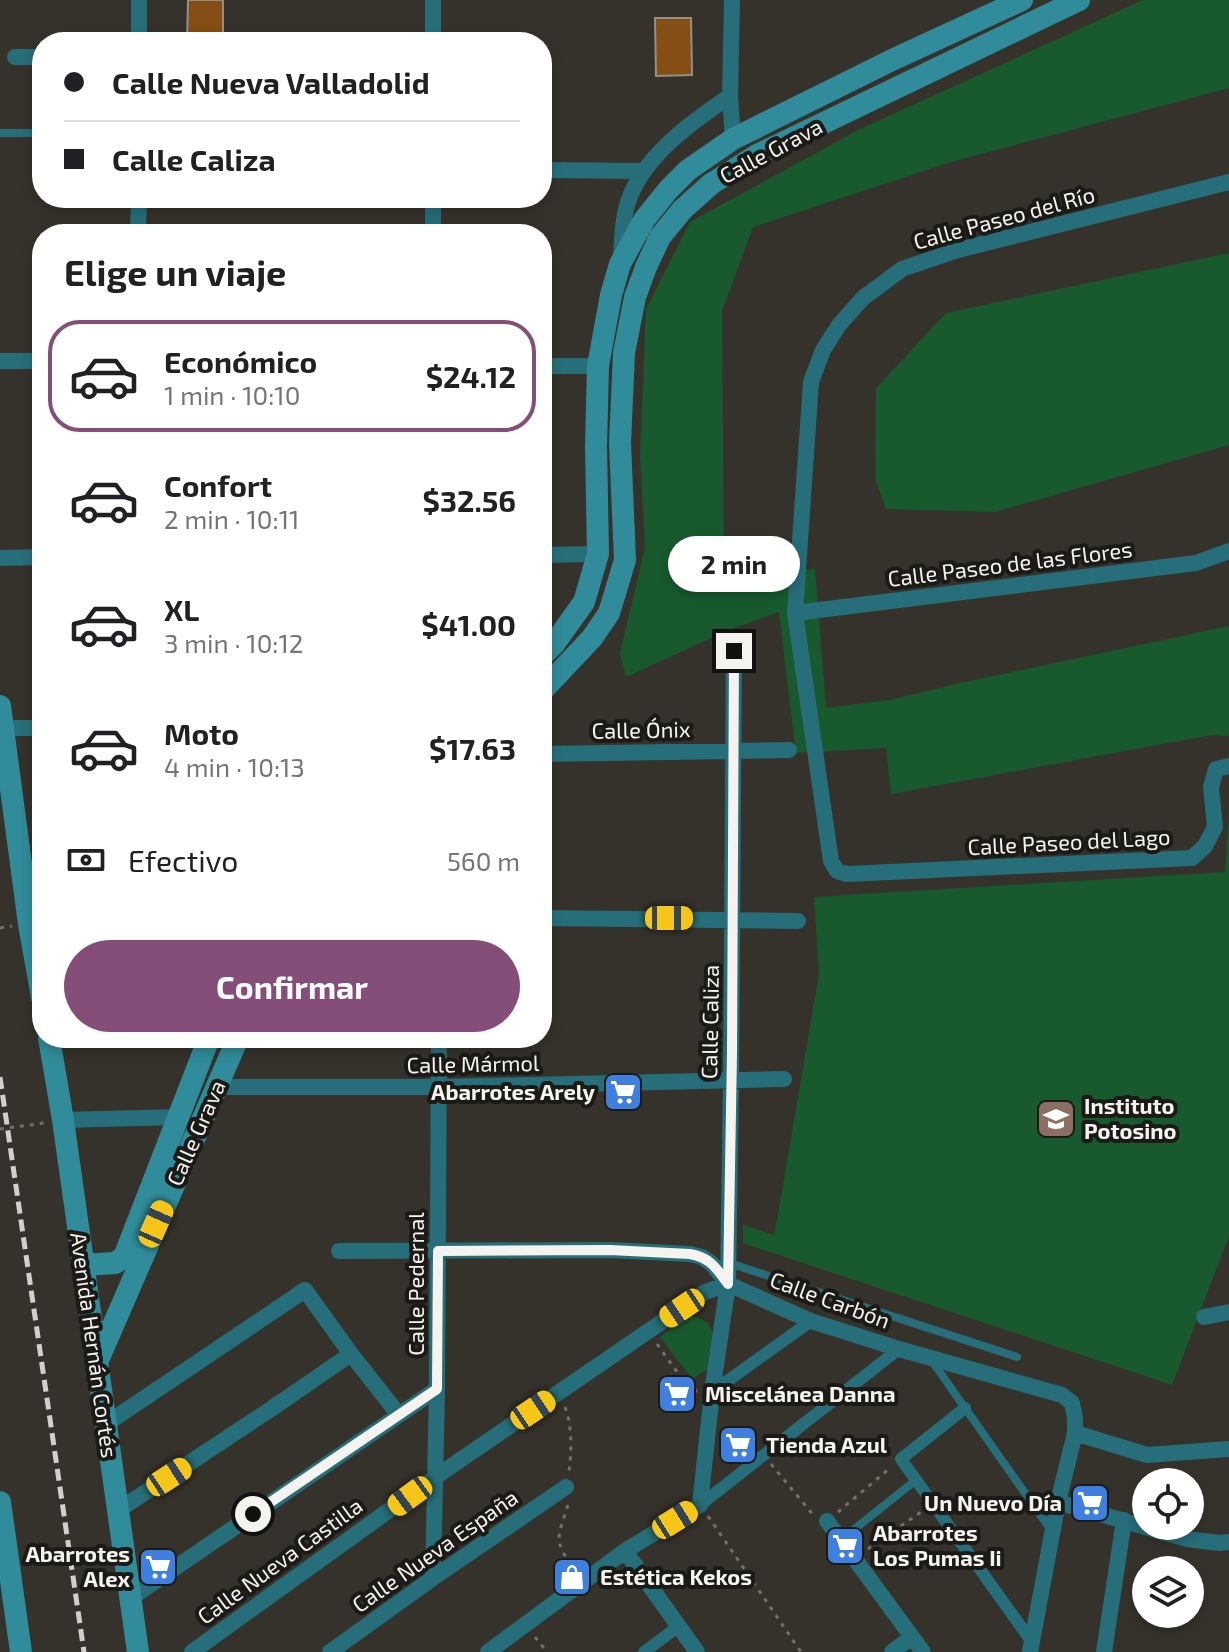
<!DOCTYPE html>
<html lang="es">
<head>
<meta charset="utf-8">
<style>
  body { margin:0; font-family:"Exo 2",sans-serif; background:#f2f2f2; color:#202124; height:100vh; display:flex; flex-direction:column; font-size:30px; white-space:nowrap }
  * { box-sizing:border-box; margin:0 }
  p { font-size:26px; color:#757577 }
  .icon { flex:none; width:44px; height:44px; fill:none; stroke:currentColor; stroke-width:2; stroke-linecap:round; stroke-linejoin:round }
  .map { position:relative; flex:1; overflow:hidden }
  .drawer { position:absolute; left:32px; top:224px; width:520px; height:824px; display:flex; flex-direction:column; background:#fff; border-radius:32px; box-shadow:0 4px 12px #0003 }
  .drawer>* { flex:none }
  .top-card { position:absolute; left:32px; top:32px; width:520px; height:176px; border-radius:32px; box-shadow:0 4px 12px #0003; display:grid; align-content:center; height:176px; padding:0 32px; background:#fff }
  .fabs { position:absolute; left:1132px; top:1468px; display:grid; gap:16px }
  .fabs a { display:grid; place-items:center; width:72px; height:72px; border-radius:50%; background:#fff; box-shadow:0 4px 12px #0003; font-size:40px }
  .end { position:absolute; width:36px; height:36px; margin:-18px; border:10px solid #f5f3ef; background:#111; box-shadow:0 0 0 4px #111 }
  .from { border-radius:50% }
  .bubble { position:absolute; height:56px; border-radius:28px; background:#fff; box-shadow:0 4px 12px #0003; font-size:26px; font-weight:700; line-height:56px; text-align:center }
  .car { position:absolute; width:24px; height:48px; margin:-24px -12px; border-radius:10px; box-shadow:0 0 6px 2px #0007; background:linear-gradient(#f5c518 24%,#345 0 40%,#f5c518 0 76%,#345 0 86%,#f5c518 0) }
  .top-card b { display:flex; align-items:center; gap:28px; height:76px; font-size:30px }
  .top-card b+b { border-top:2px solid #e0e0e0 }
  .top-card i { width:20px; height:20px; background:#202124 }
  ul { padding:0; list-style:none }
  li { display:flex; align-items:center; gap:24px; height:112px; margin:0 16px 12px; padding:0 16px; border:4px solid transparent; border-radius:32px }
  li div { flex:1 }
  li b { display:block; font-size:30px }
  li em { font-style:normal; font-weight:700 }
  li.active { border-color:#844e79 }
  li>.icon { width:72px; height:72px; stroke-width:1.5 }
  h2 { padding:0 32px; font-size:36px; line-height:96px }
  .pay { display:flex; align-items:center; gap:20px; height:88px; padding:0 32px; font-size:30px }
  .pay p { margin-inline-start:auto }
  .cta { display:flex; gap:16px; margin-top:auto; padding:16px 32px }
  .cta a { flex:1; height:92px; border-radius:48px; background:#844e79; color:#fff; font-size:32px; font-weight:700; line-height:92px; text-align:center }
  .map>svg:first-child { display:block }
  .green { fill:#185a2d }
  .building { fill:#844e14; stroke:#968f89; stroke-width:2 }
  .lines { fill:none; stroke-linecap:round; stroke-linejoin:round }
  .path { stroke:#727069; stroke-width:3; stroke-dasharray:4 6; stroke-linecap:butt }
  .service { stroke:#266e79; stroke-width:8 }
  .pedestrian { stroke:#266e79; stroke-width:12 }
  .minor { stroke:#266e79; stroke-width:16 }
  .secondary { stroke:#308c9a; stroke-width:22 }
  .rail { stroke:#d2d0cb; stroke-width:5; stroke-dasharray:12 6; stroke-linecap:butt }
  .route { stroke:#f5f3ef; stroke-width:10 }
  .labels { text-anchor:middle; stroke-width:8; stroke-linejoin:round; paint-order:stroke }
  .street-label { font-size:22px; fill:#f5f3ef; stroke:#1b1a17 }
  .poi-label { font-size:22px; font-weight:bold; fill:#f5f3ef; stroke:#1b1a17; text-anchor:start }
</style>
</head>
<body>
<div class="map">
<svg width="1229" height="1652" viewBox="0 0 1229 1652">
  <rect width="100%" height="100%" fill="#35322b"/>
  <!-- green -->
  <path class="green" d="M1143,0H1229V88L951,162L753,227L722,311L724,578L815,569L826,708L890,700L960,683L1229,626V736L1212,735L891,794L886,748L796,753L779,612L731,629L626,677L620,653L645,548L640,456L646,309L690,222L860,129Z
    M1229,253V445L995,512L886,509L875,478L876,388L946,313Z
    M1229,811V1236L1172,1385L743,1243V1225L774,1235L780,1203L819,974L814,897L1225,872Z
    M692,1316C720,1321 713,1345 711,1367L692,1379L660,1337L686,1317Z"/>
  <!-- building -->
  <path class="building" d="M188,0H223V42H187Z
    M655,18H691L692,75L656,76Z"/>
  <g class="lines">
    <!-- path -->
    <path class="path" d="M0,928L12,926
      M0,1129L44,1123
      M657,1344L690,1390L698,1391
      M565,1407C572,1426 572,1451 569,1471
      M771,1464L814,1516
      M568,1505C557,1540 553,1539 575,1571
      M838,1512L890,1468
      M708,1516L801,1652
      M868,1549L921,1512
      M535,1637L547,1652"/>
    <!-- service -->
    <path class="service" d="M0,133H31
      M729,1263L1017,1357
      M932,1361L1051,1530
      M842,1539L916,1480"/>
    <!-- pedestrian -->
    <path class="pedestrian" d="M712,1392L811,1321
      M965,1408L901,1459L1032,1642
      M700,1505L899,1349
      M644,1652L679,1626"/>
    <!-- minor -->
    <path class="minor" d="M139,0V42
      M732,0L730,96L733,139
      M433,42V0
      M15,57H42
      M542,170L643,171
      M1229,182L958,250L902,269L863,298L839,325L823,350L811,382L795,613L831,861L837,871L847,874L1192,858L1205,846L1215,827L1211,787L1216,769L1229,766
      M433,198V234
      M138,234L139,198
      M621,258C622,242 622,225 626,209C638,160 690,123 730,96
      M0,361H42
      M542,366H598
      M542,555L598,554
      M0,558L42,557
      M795,613L1196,563L1229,551
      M0,728H42
      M542,754L789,750
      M542,918L798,921
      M216,1087H439L784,1079
      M63,1120L178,1117
      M339,1251L610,1250L690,1254L702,1257L712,1264L728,1284L811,1321L899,1349L1062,1395L1072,1403L1075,1418V1433L1058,1502L1030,1652
      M1204,1317L1229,1312
      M106,1424L305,1290L351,1354L399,1415
      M1075,1433L1147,1455L1229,1449
      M1058,1502L1187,1539L1219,1543L1229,1542
      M117,1511L271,1409L351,1354
      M827,1521L923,1652
      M625,1551L697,1652
      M433,1578L437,1389L439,1038
      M131,1598L437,1389
      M192,1652L434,1478L682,1308L705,1292L728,1284
      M330,1652L433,1578L566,1487
      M488,1652L625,1551L700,1505L712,1392L728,1284L731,1080L734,651
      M892,1652L912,1637
      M1104,1652L1124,1520"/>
    <!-- secondary -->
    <path class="secondary" d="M542,656L554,644L584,602L598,554L596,446L598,366L611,295L620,264L644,220L668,190L688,170L733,139L892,60L1022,0
      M542,691L592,638L609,613L625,560L620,443L624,353L635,297L646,267L660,237L682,210L711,184L757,155L1079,0
      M0,706L29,924L42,997
      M49,1038L63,1120L138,1652
      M83,1265L115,1263L124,1257L209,1038
      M98,1360L238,1038
      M0,1502L21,1652"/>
    <!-- rail -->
    <path class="rail" d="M0,1077L84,1652"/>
  </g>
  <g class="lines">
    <!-- route -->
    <path class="route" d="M253,1514L437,1389L438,1251L610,1250L690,1254C711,1258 716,1268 728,1284L732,1053L734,651"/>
  </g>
  <!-- icons -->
  <defs>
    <g id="supermarket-square" transform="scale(2)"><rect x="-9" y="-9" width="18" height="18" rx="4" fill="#3f7fe0" stroke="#1b1a17"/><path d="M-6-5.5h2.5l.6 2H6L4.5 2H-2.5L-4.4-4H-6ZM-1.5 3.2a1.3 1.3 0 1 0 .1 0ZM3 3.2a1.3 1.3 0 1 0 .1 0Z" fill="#fff"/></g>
    <g id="university-square" transform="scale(2)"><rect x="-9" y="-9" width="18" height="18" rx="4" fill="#8d6e63" stroke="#1b1a17"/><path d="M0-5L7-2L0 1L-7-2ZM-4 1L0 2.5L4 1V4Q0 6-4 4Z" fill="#fff"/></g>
    <g id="shop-square" transform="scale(2)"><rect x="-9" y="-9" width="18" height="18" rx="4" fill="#3f7fe0" stroke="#1b1a17"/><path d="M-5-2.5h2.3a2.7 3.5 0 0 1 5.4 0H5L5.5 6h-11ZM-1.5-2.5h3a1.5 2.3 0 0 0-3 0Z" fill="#fff"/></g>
  </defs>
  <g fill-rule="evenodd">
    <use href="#supermarket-square" x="623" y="1092"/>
    <use href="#university-square" x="1056" y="1119"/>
    <use href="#supermarket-square" x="677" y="1394"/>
    <use href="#supermarket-square" x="738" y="1445"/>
    <use href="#supermarket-square" x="1090" y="1503"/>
    <use href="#supermarket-square" x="845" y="1546"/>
    <use href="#supermarket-square" x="158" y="1567"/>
    <use href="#shop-square" x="572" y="1577"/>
  </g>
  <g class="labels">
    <!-- street labels -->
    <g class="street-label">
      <text transform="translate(771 151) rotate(-28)" y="8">Calle Grava</text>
      <text transform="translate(1004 218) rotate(-15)" y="8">Calle Paseo del Río</text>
      <text transform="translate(1010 564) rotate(-7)" y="8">Calle Paseo de las Flores</text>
      <text transform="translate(641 730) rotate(-1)" y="8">Calle Ónix</text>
      <text transform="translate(1069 842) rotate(-3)" y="8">Calle Paseo del Lago</text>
      <text transform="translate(710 1022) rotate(-89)" y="8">Calle Caliza</text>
      <text transform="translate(473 1064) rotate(-1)" y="8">Calle Mármol</text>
      <text transform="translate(196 1133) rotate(-66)" y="8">Calle Grava</text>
      <text transform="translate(416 1284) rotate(-90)" y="8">Calle Pedernal</text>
      <text transform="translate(830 1300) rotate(20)" y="8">Calle Carbón</text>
      <text transform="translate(94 1345) rotate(82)" y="8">Avenida Hernán Cortés</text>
      <text transform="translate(435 1551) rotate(-35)" y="8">Calle Nueva España</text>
      <text transform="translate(280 1561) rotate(-36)" y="8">Calle Nueva Castilla</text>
    </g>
    <!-- poi labels -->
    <g class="poi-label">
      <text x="595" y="1100" text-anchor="end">Abarrotes Arely</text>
      <text x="1084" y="1114">Instituto<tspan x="1084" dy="25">Potosino</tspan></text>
      <text x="705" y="1402">Miscelánea Danna</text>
      <text x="766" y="1453">Tienda Azul</text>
      <text x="1062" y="1511" text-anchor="end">Un Nuevo Día</text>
      <text x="873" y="1541">Abarrotes<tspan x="873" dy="25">Los Pumas Ii</tspan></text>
      <text x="130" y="1562" text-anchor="end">Abarrotes<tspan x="130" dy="25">Alex</tspan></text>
      <text x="600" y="1585">Estética Kekos</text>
    </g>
  </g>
</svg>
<div class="fabs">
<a><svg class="icon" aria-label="locate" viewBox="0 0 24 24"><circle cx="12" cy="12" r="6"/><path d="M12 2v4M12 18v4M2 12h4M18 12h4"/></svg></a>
<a><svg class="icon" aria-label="layers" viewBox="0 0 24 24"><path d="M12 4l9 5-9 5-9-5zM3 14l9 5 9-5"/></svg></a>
</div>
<i class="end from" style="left:253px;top:1514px"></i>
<i class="end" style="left:734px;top:651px"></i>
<div class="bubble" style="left:668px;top:536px;width:132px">2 min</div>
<i class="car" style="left:669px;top:918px;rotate:90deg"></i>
<i class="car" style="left:156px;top:1224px;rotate:24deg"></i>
<i class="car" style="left:682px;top:1308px;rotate:236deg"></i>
<i class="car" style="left:533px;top:1410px;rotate:56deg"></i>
<i class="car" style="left:169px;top:1477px;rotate:57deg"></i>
<i class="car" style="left:410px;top:1496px;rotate:234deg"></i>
<i class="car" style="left:675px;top:1520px;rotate:58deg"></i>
<div class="top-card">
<b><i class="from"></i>Calle Nueva Valladolid</b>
<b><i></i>Calle Caliza</b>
</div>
<section class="drawer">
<h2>Elige un viaje</h2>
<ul>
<li class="active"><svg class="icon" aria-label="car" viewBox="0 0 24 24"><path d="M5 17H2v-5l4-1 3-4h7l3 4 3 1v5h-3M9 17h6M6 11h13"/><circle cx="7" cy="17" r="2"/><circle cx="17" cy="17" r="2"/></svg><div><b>Económico</b><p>1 min · 10:10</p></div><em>$24.12</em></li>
<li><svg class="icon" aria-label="car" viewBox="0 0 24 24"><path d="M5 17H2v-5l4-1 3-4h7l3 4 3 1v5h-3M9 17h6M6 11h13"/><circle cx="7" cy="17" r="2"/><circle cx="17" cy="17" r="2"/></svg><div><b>Confort</b><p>2 min · 10:11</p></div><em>$32.56</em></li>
<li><svg class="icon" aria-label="car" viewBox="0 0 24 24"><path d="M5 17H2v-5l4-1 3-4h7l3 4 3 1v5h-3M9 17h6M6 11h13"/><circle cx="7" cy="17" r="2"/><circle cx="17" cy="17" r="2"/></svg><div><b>XL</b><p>3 min · 10:12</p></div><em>$41.00</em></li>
<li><svg class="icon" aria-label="car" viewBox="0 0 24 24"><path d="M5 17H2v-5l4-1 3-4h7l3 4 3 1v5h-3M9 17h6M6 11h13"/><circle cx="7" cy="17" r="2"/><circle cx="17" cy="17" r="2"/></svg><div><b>Moto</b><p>4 min · 10:13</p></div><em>$17.63</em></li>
</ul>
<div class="pay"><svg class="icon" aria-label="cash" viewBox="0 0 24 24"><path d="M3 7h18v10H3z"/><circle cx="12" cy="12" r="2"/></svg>Efectivo<p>560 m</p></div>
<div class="cta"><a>Confirmar</a></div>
</section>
</div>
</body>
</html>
